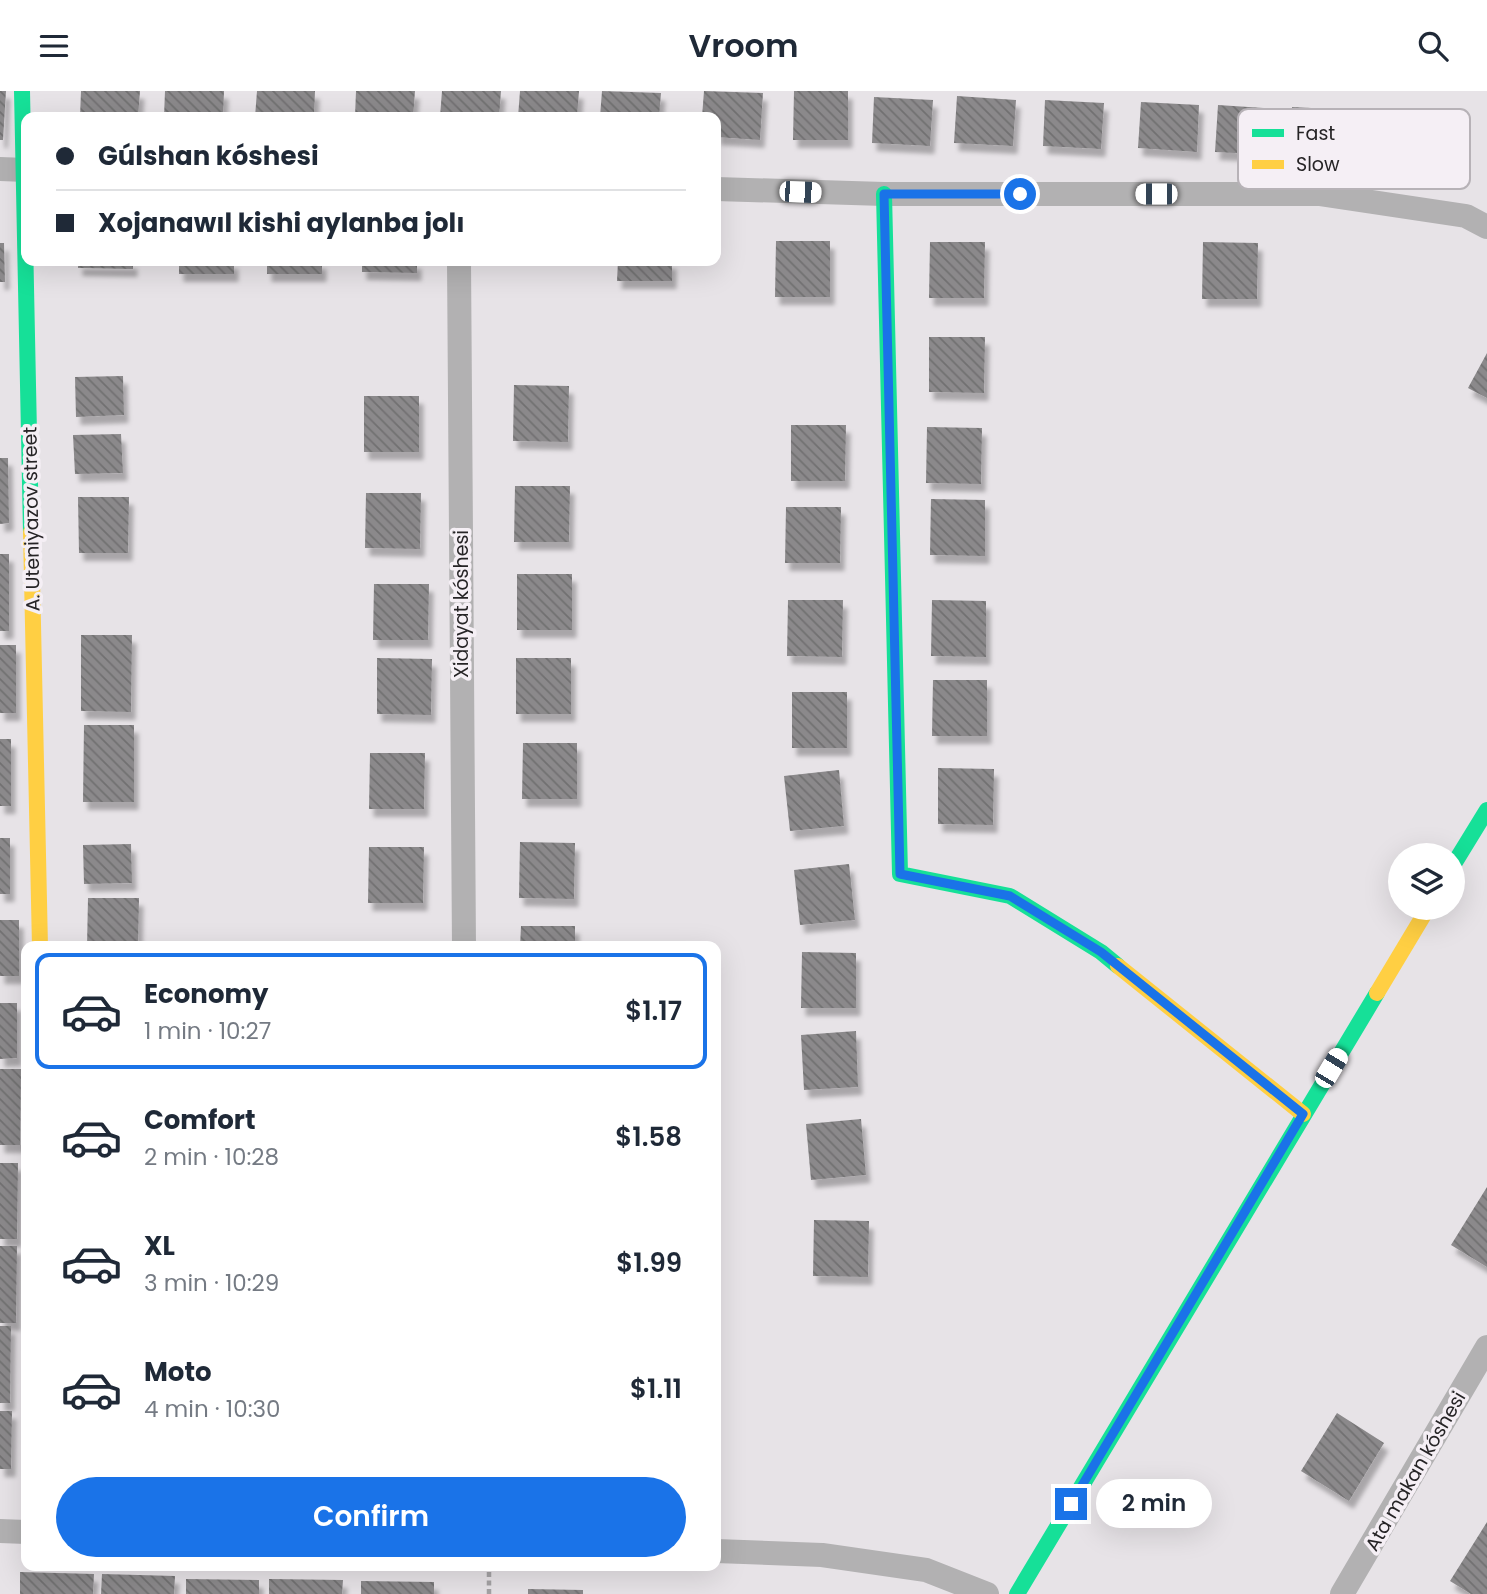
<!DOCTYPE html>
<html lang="en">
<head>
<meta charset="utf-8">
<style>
  body { margin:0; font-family:Poppins,sans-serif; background:#f2f2f3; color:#1f2937; height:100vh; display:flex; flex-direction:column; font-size:26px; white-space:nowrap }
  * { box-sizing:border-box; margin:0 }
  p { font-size:23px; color:#747a83 }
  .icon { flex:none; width:38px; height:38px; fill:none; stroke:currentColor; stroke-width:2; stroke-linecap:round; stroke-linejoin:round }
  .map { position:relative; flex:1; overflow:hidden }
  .sheet { position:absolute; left:21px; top:850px; width:700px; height:630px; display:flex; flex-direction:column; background:#fff; border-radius:14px; box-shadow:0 7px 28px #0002 }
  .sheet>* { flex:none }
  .top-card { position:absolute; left:21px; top:21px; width:700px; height:154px; border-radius:14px; box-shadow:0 7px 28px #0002; display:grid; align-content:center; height:154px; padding:0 35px; background:#fff }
  .tools { position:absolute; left:1388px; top:752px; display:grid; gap:14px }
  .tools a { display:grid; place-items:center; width:77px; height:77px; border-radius:50%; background:#fff; box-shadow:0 7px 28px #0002; font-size:35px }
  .end { position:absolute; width:32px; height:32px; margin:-16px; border:9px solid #1a73e8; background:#fff; box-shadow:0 0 0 4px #fff }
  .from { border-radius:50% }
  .bubble { position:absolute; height:49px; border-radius:24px; background:#fff; box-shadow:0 7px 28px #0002; font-size:23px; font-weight:600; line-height:49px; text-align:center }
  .car { position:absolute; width:21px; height:42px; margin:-21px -10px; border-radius:9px; box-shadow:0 0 5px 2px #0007; background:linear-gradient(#fff 24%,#345 0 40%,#fff 0 76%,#345 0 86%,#fff 0) }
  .top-card b { display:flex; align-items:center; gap:24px; height:66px; font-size:26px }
  .top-card b+b { border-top:2px solid #e0e1e3 }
  .top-card i { width:18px; height:18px; background:#1f2937 }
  ul { padding:12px 0 0; list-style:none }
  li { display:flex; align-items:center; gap:21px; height:116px; margin:0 14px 10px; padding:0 21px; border:4px solid transparent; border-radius:14px }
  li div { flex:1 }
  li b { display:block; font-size:26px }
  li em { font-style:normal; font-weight:600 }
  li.active { border-color:#1a73e8 }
  li>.icon { width:63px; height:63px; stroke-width:1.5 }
  .action { display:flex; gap:14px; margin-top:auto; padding:14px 35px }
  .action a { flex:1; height:80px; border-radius:42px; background:#1a73e8; color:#fff; font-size:28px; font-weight:600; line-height:80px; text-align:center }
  header { display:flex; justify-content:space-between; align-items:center; height:91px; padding:0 35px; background:#fff; font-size:32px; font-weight:600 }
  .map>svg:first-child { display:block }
  .building { fill:url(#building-back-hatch); filter:url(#shadow) }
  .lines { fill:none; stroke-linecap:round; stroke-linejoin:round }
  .path { stroke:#a5a3a5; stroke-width:4.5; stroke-dasharray:5 3.5; stroke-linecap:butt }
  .street { stroke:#b2b1b2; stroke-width:24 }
  .fast { stroke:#16e098; stroke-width:16 }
  .slow { stroke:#ffcf43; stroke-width:16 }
  .route { stroke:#1a73e8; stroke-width:9 }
  .labels { text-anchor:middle; stroke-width:7; stroke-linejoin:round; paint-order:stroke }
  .street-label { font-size:19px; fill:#262426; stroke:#f5eff5 }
  .key { fill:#f5eff5; stroke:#b7b2b7; stroke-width:2 }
  .key-label { font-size:19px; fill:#262426 }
</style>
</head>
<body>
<header><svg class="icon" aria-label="menu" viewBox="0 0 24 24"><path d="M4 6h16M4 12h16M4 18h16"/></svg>Vroom<svg class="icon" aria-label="search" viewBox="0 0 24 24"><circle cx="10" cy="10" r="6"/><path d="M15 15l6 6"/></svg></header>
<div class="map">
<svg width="1487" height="1503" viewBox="0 0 1487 1503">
  <defs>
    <pattern id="building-back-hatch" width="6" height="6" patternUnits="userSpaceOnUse" patternTransform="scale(1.75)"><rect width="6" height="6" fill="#8b898b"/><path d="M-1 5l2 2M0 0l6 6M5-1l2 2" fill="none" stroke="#717071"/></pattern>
    <filter id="shadow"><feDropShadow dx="4.5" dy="8" stdDeviation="2" flood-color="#0004"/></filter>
  </defs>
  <rect width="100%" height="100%" fill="#e7e3e7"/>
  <!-- building -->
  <path class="building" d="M0,0H6L3,49H0Z
    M81,0H140L138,26H80Z
    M165,0H224L223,26H164Z
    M257,0H315L314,26H255Z
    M356,0H415L413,26H355Z
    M442,0H501L499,26H440Z
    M520,0H579L577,26H518Z
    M602,0L661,2L659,26H600Z
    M704,0L763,2L760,49L716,46V26H702Z
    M794,0H848V49H793Z
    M957,5L1016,9L1013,55L954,52Z
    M874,6L933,9L930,55L872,52Z
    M1045,9L1104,12L1101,58L1043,55Z
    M1141,11L1199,14L1197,61L1138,57Z
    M1218,14L1277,18L1274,64L1215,61Z
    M1292,16L1350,19L1347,65L1289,62Z
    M776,150H830V206H775Z
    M930,151H985L984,207H929Z
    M1203,151L1258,152L1257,208H1202Z
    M0,152H4L5,191H0Z
    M78,170H133V178L78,177Z
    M179,170H234V183H179Z
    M267,170H322V183H267Z
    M362,170H417V182L362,181Z
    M618,170H672V190H617Z
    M929,246H985L984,302L929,301Z
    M1487,262V307L1468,297Z
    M123,285L124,324L76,326L75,286Z
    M514,294L569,295L568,351L513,350Z
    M364,305H419V361H364Z
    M791,334H846L845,390H791Z
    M927,336L982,337L981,393L926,392Z
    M121,343L123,382L75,383L73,344Z
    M0,367H8L9,432L0,433Z
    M515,395H570L569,451H514Z
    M366,402H421L420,458L365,457Z
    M78,406H129L128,462H79Z
    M931,408L985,409V465L930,464Z
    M786,416H841L840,472H785Z
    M0,463H9V540H0Z
    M517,483H572V539H517Z
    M374,493H429L428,549H373Z
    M788,509H843L842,566L787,565Z
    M932,509L986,510V566L931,565Z
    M81,544H132L131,621L81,620Z
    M0,554H16V622H0Z
    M377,567L432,568L431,624L377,623Z
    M516,567H571V623H516Z
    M933,589H987V645H932Z
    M792,601H847V657H792Z
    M84,634H134V711H83Z
    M0,648H11V715H0Z
    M523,652H577V708H522Z
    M370,662H425L424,718H369Z
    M938,677L994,678L993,734L938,733Z
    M839,679L844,735L790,740L784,685Z
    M0,747H10V803H0Z
    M520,751L575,752L574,808L519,807Z
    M131,753L132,792L84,793L83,754Z
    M369,756H424L423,812H368Z
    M849,773L855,829L800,834L794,779Z
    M88,807H139L138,856H87Z
    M0,829H19V885H0Z
    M521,835H575V856H520Z
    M802,861L856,862V917H801Z
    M0,912H17V967L0,968Z
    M856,940L858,996L804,999L801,944Z
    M0,978H21L20,1054H0Z
    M861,1028L866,1084L811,1089L806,1033Z
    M0,1072H18L17,1148H0Z
    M1487,1096V1176L1451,1154Z
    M814,1129L869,1130L868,1186L813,1185Z
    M0,1155H17L16,1232H0Z
    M0,1235H11L10,1312H0Z
    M0,1320H12L11,1378H0Z
    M1337,1322L1384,1352L1349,1410L1301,1380Z
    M1487,1431V1503H1471L1450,1490Z
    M20,1481L94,1483L93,1503H20Z
    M102,1483L175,1485L174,1503H101Z
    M186,1488L259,1489V1503H186Z
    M269,1488L343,1489L342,1503H269Z
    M361,1490L434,1491V1503H361Z
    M528,1498L583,1499V1503H528Z"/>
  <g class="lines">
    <!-- path -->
    <path class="path" d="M489,1503V1475"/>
    <!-- street -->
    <path class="street" d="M0,78L26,79
      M716,98L884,103H1319L1466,125L1487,136
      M459,170L464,856
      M0,1440L26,1441
      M716,1460L822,1464L926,1479L987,1503
      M1342,1503L1487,1256"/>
    <!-- fast -->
    <path class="fast" d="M22,0L31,441
      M884,103L900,783L1010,805L1101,861L1118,875
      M1452,776L1487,719
      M1017,1503L1377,902"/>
    <!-- slow -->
    <path class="slow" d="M31,441L40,856
      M1118,875L1303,1023
      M1377,902L1428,817"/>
  </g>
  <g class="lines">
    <!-- route -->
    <path class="route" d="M1020,103H884L900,783L1010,805L1101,861L1303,1023L1071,1413"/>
  </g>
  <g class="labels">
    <!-- street labels -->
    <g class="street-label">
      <text transform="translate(31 428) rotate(-91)" y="7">A. Uteniyazov street</text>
      <text transform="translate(461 513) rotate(-90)" y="7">Xidayat kóshesi</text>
      <text transform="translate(1415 1380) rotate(-60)" y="7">Ata makan kóshesi</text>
    </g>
  </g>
  <!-- legend -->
  <rect x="1238" y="18" width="232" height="80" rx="10" class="key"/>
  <rect x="1252" y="38" width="32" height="8" fill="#16e098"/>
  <rect x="1252" y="69" width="32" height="9" fill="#ffcf43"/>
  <g class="key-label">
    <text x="1296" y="49">Fast</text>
    <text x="1296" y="80">Slow</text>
  </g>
</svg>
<div class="tools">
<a><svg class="icon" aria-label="layers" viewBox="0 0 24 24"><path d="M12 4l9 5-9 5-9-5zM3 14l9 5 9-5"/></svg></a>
</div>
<i class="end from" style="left:1020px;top:103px"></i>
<i class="end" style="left:1071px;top:1413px"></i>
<div class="bubble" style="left:1096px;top:1388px;width:116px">2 min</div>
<i class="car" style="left:800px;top:101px;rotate:92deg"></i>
<i class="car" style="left:1156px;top:103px;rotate:270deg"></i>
<i class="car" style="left:1331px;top:977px;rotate:31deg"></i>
<div class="top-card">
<b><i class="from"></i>Gúlshan kóshesi</b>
<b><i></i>Xojanawıl kishi aylanba jolı</b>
</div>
<section class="sheet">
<ul>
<li class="active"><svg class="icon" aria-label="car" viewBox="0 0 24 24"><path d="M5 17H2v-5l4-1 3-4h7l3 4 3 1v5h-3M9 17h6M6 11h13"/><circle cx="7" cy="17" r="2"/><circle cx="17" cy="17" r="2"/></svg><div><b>Economy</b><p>1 min · 10:27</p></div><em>$1.17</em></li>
<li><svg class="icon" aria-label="car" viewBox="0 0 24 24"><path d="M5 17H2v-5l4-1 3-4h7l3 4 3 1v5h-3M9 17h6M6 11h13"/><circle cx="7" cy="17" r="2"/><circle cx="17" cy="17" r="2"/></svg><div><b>Comfort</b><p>2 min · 10:28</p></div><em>$1.58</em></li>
<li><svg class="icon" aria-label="car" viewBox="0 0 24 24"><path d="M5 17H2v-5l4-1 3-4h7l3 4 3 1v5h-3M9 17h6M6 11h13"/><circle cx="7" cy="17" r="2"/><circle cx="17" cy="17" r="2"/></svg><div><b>XL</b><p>3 min · 10:29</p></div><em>$1.99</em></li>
<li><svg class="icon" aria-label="car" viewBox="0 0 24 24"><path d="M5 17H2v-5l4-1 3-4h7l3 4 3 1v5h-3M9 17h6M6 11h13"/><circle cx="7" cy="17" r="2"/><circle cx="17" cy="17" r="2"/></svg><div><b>Moto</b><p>4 min · 10:30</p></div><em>$1.11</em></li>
</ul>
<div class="action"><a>Confirm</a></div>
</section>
</div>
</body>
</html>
